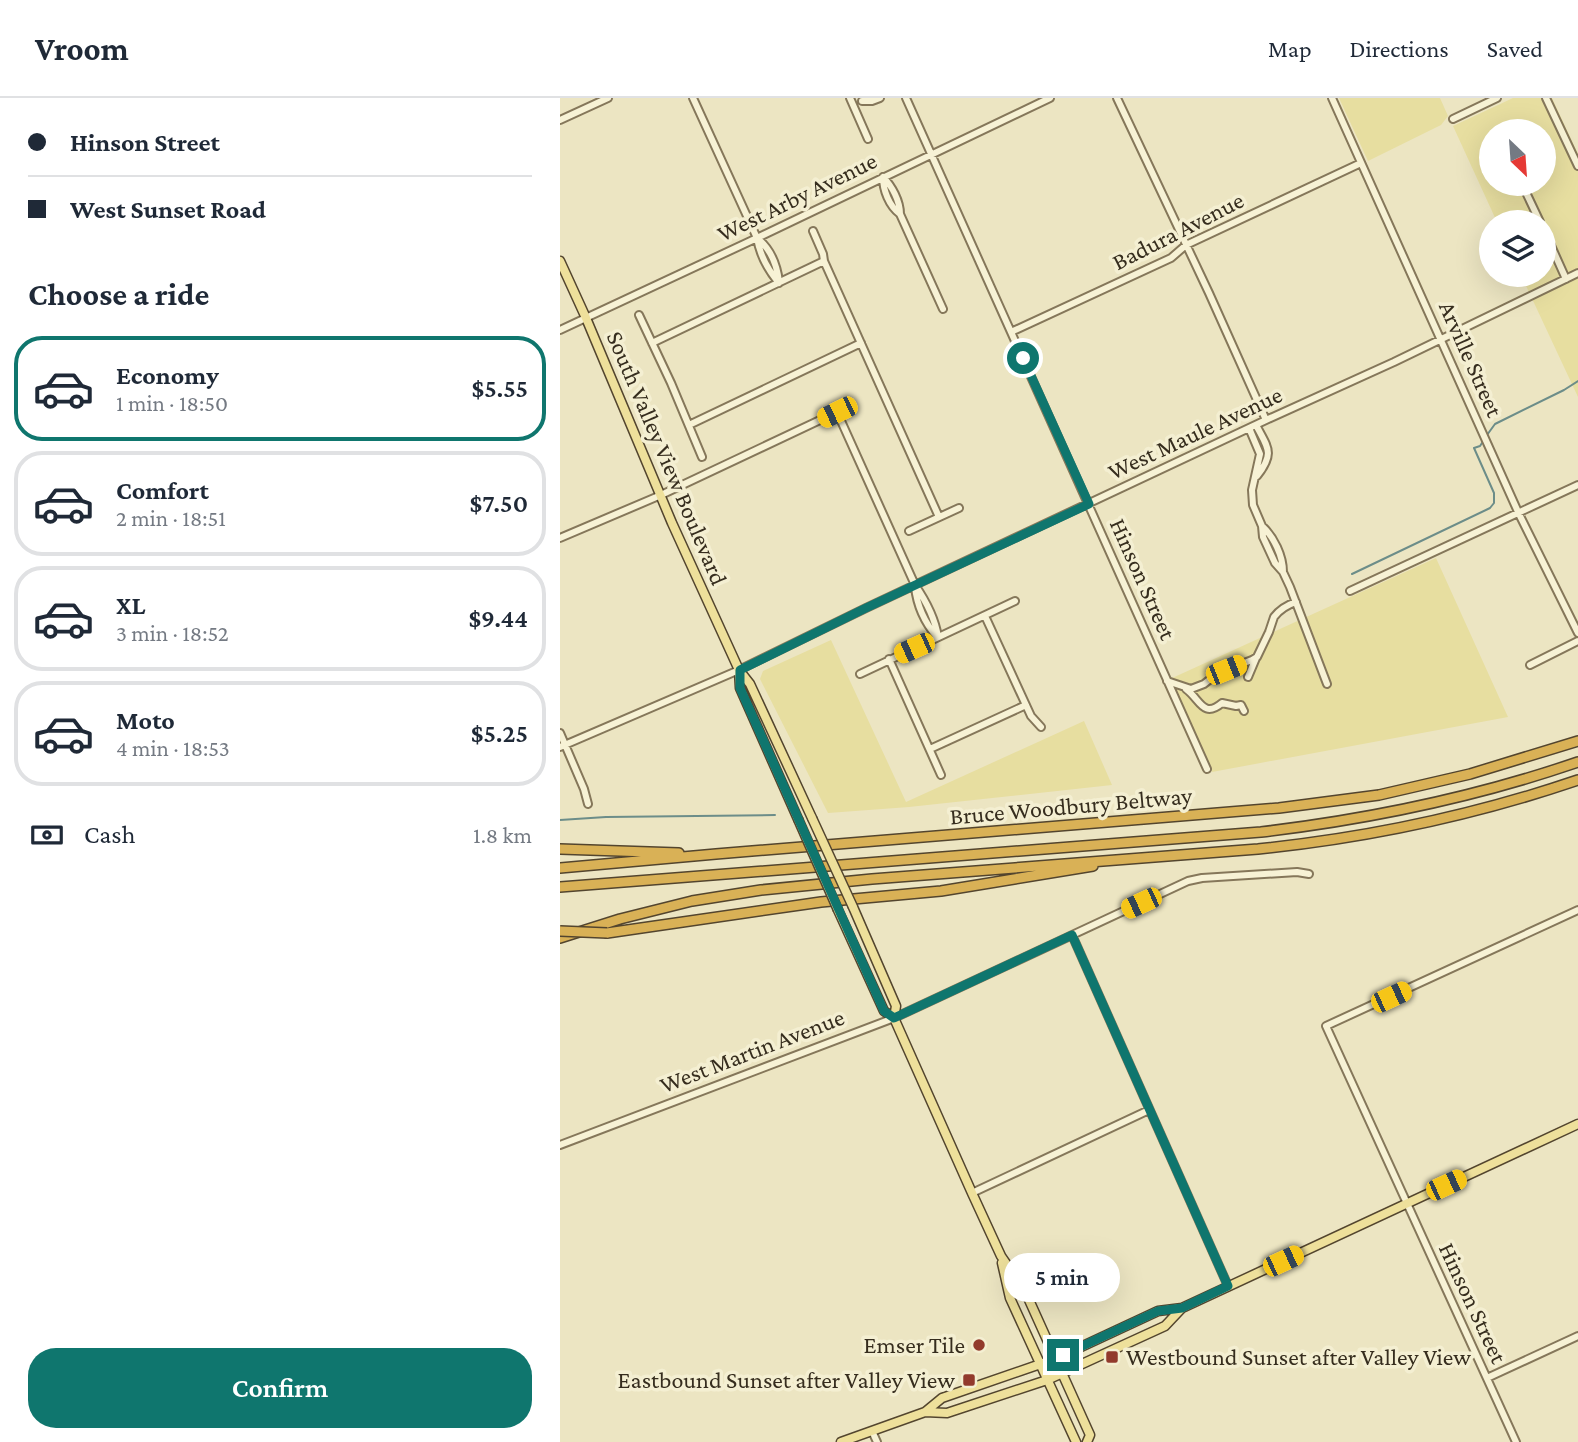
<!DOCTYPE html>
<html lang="en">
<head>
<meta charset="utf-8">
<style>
  body { margin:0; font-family:"Crimson Pro",serif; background:#f6f6f7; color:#1f2937; height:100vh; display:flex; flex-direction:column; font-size:26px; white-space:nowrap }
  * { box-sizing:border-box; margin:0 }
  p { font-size:23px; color:#747a83 }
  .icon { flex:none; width:38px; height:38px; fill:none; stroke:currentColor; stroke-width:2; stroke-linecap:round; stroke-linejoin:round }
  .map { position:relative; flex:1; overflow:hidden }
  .side { display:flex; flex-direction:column; background:#fff; width:560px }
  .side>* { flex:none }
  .hud { display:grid; align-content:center; height:154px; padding:0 28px; background:#fff }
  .needle { width:46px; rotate:155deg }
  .controls { position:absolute; left:919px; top:21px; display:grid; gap:14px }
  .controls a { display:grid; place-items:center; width:77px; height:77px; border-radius:50%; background:#fff; box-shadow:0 7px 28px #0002; font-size:35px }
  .end { position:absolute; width:32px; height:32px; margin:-16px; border:9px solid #0f766e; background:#fff; box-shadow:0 0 0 4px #fff }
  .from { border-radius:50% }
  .bubble { position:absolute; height:49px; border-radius:24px; background:#fff; box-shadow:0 7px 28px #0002; font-size:23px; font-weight:600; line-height:49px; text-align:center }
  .car { position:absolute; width:21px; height:42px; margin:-21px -10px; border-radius:9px; box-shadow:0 0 5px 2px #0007; background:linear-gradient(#f5c518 24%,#345 0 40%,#f5c518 0 76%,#345 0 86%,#f5c518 0) }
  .hud b { display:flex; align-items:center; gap:24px; height:66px; font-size:26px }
  .hud b+b { border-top:2px solid #e0e1e3 }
  .hud i { width:18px; height:18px; background:#1f2937 }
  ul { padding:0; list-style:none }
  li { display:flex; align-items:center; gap:21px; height:105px; margin:0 14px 10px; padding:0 14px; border:4px solid #e0e1e3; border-radius:28px }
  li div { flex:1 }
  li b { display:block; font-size:26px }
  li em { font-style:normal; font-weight:600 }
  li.current { border-color:#0f766e }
  li>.icon { width:63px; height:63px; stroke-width:1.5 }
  h2 { padding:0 28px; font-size:32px; line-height:84px }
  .pay { display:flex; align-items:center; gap:18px; height:77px; padding:0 28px; font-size:26px }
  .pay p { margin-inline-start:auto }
  .action { display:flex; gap:14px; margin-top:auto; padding:14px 28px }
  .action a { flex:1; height:80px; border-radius:28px; background:#0f766e; color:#fff; font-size:28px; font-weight:600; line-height:80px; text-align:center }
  header { display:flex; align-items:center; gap:42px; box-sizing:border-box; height:98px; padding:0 35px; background:#fff; border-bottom:2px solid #e0e1e3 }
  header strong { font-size:33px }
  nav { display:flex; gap:38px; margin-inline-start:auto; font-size:24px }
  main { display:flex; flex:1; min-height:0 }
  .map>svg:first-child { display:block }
  .sand { fill:#e7dea0; fill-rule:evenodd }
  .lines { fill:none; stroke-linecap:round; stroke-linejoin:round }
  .stream { stroke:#6c8d89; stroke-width:2 }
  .minor-casing { stroke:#85775a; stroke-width:10 }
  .major-casing { stroke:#53452e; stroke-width:11 }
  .highway-casing { stroke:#53452e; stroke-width:12 }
  .minor { stroke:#f7f2d5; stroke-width:6 }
  .major { stroke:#eee09b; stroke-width:8 }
  .highway { stroke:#d9b156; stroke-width:9 }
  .major-bridge-casing { stroke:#53452e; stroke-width:11; stroke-linecap:butt }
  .highway-bridge-casing { stroke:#53452e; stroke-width:12; stroke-linecap:butt }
  .major-bridge { stroke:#eee09b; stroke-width:8 }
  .highway-bridge { stroke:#d9b156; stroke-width:9 }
  .route { stroke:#0f766e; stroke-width:9 }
  .poi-dot { fill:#923a2c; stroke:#f4efd2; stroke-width:2.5 }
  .labels { text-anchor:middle; stroke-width:7; stroke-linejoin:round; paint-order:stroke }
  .street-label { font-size:24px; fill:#362d1e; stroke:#f4efd2 }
  .poi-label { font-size:24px; fill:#362d1e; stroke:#f4efd2; text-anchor:end }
</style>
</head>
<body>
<header>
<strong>Vroom</strong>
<nav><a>Map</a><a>Directions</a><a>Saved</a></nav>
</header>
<main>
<section class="side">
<div class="hud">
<b><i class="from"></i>Hinson Street</b>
<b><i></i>West Sunset Road</b>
</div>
<h2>Choose a ride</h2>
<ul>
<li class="current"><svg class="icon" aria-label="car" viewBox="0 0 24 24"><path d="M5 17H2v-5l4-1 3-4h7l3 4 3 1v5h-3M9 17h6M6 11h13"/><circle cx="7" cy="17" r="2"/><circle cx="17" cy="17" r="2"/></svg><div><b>Economy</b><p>1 min · 18:50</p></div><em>$5.55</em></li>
<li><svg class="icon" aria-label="car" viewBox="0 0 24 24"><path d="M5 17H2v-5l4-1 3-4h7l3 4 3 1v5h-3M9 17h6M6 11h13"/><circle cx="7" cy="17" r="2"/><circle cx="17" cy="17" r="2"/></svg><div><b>Comfort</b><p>2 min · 18:51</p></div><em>$7.50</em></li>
<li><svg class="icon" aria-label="car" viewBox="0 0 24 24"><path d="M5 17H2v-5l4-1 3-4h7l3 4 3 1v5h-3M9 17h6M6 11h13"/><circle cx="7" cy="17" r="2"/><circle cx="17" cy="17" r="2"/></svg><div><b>XL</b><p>3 min · 18:52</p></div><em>$9.44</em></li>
<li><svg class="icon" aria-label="car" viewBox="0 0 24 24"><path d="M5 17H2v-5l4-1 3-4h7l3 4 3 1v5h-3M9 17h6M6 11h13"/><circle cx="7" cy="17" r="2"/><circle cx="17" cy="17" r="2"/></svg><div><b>Moto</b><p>4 min · 18:53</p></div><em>$5.25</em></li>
</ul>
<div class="pay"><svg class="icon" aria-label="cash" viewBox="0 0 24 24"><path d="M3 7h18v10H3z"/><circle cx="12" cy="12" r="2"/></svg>Cash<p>1.8 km</p></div>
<div class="action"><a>Confirm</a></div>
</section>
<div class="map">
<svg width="1018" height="1344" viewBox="0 0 1018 1344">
  <rect width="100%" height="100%" fill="#ece5c2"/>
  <!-- sand -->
  <path class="sand" d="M779,0H880L888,18L881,27L808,63Z
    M953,0H992L1018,56V299L961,177H984V124H937L893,28ZM931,33H984V86H931Z
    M876,460L948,619L652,674L610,581Z
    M271,542L346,704L524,623L552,687L349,709L268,715L200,581L203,573Z"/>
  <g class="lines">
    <!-- stream -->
    <path class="stream" d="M927,337L935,326L1004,292L1018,283
      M792,476L930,410L934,405V395L914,350L920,348L924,342
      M0,722L46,719L215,717"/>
    <!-- minor casing -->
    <g class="minor-casing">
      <path id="minor" d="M133,0L197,140C200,158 208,172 219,185
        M290,0L308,41
        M346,0L647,671
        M557,0L649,195L706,322
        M772,0L959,416L1018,535
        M986,0L1018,68
        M302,3H312L320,0
        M893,21L937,0
        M0,22L48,0
        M323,79C332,88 340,103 340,116L383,211
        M323,79C323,92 329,108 340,116
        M962,86L980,124
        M984,132L1006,181
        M253,133L263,156L264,163L379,419
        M197,140C211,151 217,167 219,184
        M79,217L111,285L142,359
        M0,232L197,140L490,0
        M451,234L611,160L626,147L801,65
        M92,245L264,163
        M129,327L301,245
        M696,327C708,350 715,355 697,378
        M689,330L700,356L692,392L693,407L702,428L703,439L715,465L723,474L730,489L767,586
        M702,428C714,439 723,458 723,474
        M349,433L399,410
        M0,440L101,397L277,314L355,487C366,503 375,520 378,539
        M355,489C357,508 365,525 377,539
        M790,493L1018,387
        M425,518L471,618L481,629
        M329,561L381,677
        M970,567L1018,543
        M300,576L455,503
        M688,579L696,560
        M607,583L631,591L644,586L658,575L692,562L697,559L709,534L714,519C720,511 727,507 736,504
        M626,591C640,601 643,621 662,605L676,608L681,607L684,613
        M0,635L24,691L28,706
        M0,649L179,572L306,510L706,322L834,264L1018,175
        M370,651L466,607
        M512,837L668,1188
        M0,1047L334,920L628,783L642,780L737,774L749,776
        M412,1095L589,1012
        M927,1280L1018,1238
        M312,1333L317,1344
        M956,1344L766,928L1018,812"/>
    </g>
    <!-- major casing -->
    <g class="major-casing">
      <path id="major" d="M0,163L26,220L112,425L179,572L190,586L252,720
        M179,572L180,590L238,721
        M293,809L336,908L334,920L412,1095L441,1158L465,1193L530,1337L527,1344
        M278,812L324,913L334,920
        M442,1165L450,1200L516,1344
        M365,1314L387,1315L487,1282L605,1228L622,1210
        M281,1344L365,1314L382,1300L495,1261L598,1213L622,1210L1018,1026"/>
    </g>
    <!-- highway casing -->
    <g class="highway-casing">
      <path id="highway" d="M0,751L119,755
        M0,770L156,756L719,710L819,697L910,676L1018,643
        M0,789L701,734C811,721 913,700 1018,664
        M47,835L261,804L381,793L533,768
        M0,840L60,821L132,803L201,792L312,781L698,751C807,740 915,717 1018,682"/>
    </g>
    <!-- minor -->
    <use href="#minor" class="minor"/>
    <!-- major -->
    <use href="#major" class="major"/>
    <!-- highway -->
    <use href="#highway" class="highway"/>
    <!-- major-bridge casing -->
    <g class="major-bridge-casing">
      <path id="major-bridge" d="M252,720L293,809
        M238,721L278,812"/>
    </g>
    <!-- highway-bridge casing -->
    <g class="highway-bridge-casing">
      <path id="highway-bridge" d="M0,833L47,835"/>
    </g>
    <!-- major-bridge -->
    <use href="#major-bridge" class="major-bridge"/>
    <!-- highway-bridge -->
    <use href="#highway-bridge" class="highway-bridge"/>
  </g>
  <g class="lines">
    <!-- route -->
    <path class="route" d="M463,260L529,406L306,510L180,572V590L324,913L334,920L512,837L668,1188L622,1210L598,1213L503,1257"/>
  </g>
  <!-- markers -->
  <g class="poi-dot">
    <circle cx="419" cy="1247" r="7"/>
    <rect x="545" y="1252" width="14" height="14" rx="3.5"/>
    <rect x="402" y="1275" width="14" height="14" rx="3.5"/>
  </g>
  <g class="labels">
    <!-- street labels -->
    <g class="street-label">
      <text transform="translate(237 99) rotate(-26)" y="8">West Arby Avenue</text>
      <text transform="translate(618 133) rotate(-27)" y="8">Badura Avenue</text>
      <text transform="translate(911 261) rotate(66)" y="8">Arville Street</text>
      <text transform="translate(635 335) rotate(-25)" y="8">West Maule Avenue</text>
      <text transform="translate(107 360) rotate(67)" y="8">South Valley View Boulevard</text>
      <text transform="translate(583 481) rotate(66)" y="8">Hinson Street</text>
      <text transform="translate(511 708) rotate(-5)" y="8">Bruce Woodbury Beltway</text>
      <text transform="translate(192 953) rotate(-21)" y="8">West Martin Avenue</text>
      <text transform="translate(913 1205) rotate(65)" y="8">Hinson Street</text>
    </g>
    <!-- poi labels -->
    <g class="poi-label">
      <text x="405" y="1255">Emser Tile</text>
      <text x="566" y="1267" text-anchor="start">Westbound Sunset after Valley View</text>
      <text x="395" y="1290">Eastbound Sunset after Valley View</text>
    </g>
  </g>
</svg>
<div class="controls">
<a><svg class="needle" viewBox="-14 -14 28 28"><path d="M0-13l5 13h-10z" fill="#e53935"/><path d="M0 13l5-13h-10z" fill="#747a83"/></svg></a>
<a><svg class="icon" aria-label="layers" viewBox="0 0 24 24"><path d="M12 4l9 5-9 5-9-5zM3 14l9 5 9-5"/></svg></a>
</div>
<i class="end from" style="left:463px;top:260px"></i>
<i class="end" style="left:503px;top:1257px"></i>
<div class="bubble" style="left:444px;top:1155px;width:116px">5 min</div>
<i class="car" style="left:277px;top:314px;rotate:244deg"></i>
<i class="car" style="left:354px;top:550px;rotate:246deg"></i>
<i class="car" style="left:666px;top:572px;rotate:68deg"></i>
<i class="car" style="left:581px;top:805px;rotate:245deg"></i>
<i class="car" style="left:831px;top:899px;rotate:65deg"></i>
<i class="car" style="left:886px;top:1087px;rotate:65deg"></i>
<i class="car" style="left:723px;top:1163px;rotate:65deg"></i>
</div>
</main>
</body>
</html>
